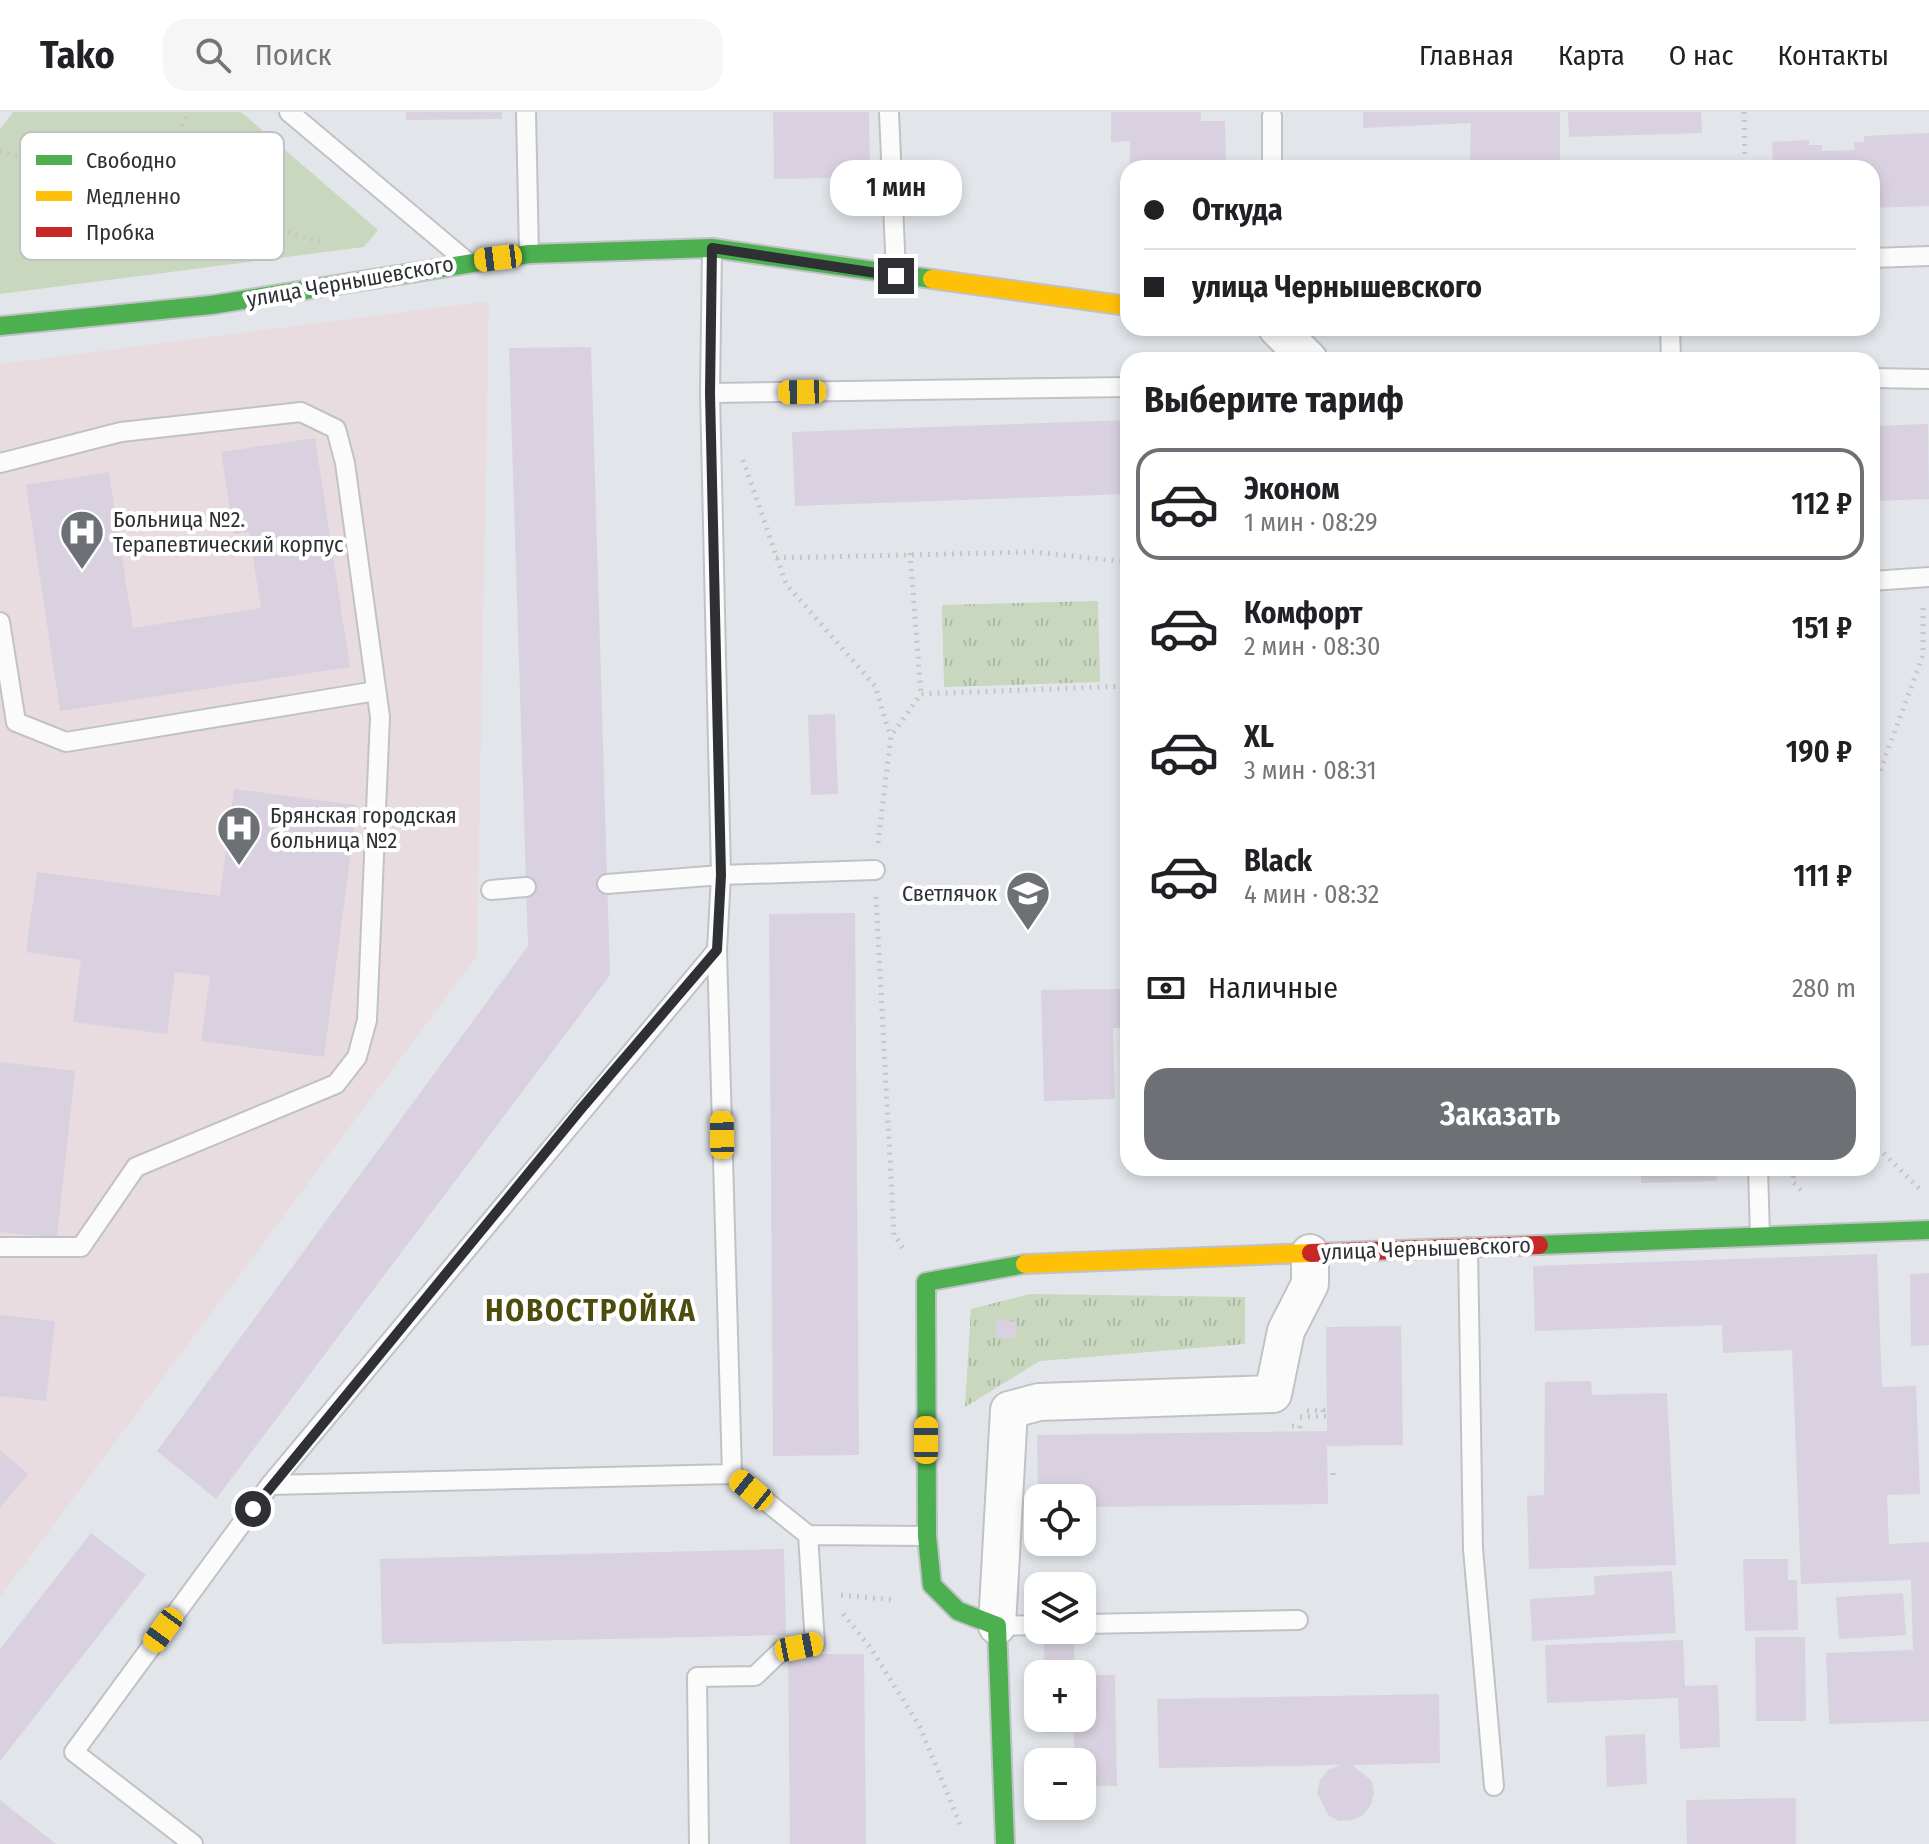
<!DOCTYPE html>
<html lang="ru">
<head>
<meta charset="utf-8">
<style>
  body { margin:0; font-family:"Fira Sans Condensed",sans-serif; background:#f6f6f6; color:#202124; height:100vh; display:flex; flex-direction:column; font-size:30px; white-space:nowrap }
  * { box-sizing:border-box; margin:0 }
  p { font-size:26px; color:#757577 }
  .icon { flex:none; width:44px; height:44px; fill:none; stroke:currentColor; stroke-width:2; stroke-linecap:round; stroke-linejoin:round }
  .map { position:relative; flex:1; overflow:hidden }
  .details { position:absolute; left:1120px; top:240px; width:760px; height:824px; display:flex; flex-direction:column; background:#fff; border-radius:24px; box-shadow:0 4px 12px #0003 }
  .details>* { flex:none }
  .banner { position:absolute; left:1120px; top:48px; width:760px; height:176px; border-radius:24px; box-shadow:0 4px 12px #0003; display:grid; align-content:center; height:176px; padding:0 24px; background:#fff }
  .buttons { position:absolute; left:1024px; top:1372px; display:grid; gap:16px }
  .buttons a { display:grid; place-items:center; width:72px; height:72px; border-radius:16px; background:#fff; box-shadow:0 4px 12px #0003; font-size:40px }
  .end { position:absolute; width:36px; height:36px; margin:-18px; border:10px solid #2e3034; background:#fff; box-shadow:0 0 0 4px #fff }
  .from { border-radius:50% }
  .bubble { position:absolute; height:56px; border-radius:24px; background:#fff; box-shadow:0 4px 12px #0003; font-size:26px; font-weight:600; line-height:56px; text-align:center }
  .car { position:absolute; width:24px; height:48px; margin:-24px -12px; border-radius:10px; box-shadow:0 0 6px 2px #0007; background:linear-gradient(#f5c518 24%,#345 0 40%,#f5c518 0 76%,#345 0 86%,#f5c518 0) }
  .banner b { display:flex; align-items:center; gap:28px; height:76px; font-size:30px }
  .banner b+b { border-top:2px solid #e0e0e0 }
  .banner i { width:20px; height:20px; background:#202124 }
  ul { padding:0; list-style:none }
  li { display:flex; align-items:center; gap:24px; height:112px; margin:0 16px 12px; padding:0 8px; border:4px solid transparent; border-radius:24px }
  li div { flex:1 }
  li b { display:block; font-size:30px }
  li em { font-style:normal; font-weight:600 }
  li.current { border-color:#6d7074 }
  li>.icon { width:72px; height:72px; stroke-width:1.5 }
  h2 { padding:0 24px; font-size:36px; line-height:96px }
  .pay { display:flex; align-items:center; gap:20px; height:88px; padding:0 24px; font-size:30px }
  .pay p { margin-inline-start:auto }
  .cta { display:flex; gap:16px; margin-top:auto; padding:16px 24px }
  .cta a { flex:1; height:92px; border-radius:24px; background:#6d7074; color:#fff; font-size:32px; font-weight:600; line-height:92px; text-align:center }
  header { display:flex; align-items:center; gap:48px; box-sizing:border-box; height:112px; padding:0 40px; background:#fff; border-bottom:2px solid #e0e0e0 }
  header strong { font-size:38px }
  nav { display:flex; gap:44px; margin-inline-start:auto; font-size:28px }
  .search { width:560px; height:72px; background:#f6f6f6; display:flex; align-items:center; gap:20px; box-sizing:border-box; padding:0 28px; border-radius:24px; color:#757577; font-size:30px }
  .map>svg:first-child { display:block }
  .medical { fill:#e8dce1 }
  .grass { fill:#c8d7be }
  .park { fill:url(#park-tufts) }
  .building { fill:#d9d1e0 }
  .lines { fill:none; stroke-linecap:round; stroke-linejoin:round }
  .lane-casing { stroke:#c0c2c6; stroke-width:22 }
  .street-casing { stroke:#c0c2c6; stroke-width:40 }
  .fast-casing { stroke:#c0c2c6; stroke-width:22 }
  .slow-casing { stroke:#c0c2c6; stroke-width:22 }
  .jam-casing { stroke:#c0c2c6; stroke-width:22 }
  .path { stroke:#c6c6c9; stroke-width:5; stroke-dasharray:2 6; stroke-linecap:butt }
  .lane { stroke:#fbfbfc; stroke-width:18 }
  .street { stroke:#fbfbfc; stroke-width:36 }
  .fast { stroke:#4caf50; stroke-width:18 }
  .slow { stroke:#ffc107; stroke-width:18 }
  .jam { stroke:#c62828; stroke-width:18 }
  .route { stroke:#2e3034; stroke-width:10 }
  .labels { text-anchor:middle; stroke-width:8; stroke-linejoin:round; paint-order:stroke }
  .street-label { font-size:22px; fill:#2e3034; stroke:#fff }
  .poi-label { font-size:22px; fill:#2e3034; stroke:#fff; text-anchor:start }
  .district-label { font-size:30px; font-weight:bold; letter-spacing:2px; fill:#4c4c0d; stroke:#fff }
  .key { fill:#fff; stroke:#c0c1c2; stroke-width:2 }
  .key-label { font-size:22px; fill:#2e3034 }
</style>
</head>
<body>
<header>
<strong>Tako</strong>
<div class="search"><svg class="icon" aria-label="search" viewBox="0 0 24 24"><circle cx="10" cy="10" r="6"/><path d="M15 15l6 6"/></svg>Поиск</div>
<nav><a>Главная</a><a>Карта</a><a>О нас</a><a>Контакты</a></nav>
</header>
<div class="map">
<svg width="1929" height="1732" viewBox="0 0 1929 1732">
  <defs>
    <pattern id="park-tufts" width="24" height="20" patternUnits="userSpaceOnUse" patternTransform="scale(2)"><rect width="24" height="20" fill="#c8d7be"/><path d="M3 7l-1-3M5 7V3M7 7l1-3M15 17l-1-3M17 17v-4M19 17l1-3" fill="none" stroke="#acb9a4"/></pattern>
  </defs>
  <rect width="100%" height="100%" fill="#e2e6ea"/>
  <!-- medical -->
  <path class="medical" d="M489,189L477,844L0,1485V252Z"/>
  <!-- grass -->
  <path class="grass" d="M13,0H241L378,118L364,135L0,182V17Z"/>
  <!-- park -->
  <path class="park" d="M1098,489L1100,570L944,575L942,493Z
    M1030,1182L1245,1185V1232L1040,1249L965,1295L971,1197Z"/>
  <!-- building -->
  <path class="building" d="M406,0H502V7L406,8Z
    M773,0H869L870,65L774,67Z
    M1111,0H1201V9H1225L1226,56H1130V29L1111,30Z
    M1363,0H1560V48H1585V56H1470L1471,11L1363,16Z
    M1568,0H1701L1702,21L1569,25Z
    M1929,21V94L1872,96V56H1773L1772,30L1809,28V33H1822V39L1855,38L1854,30H1864V24Z
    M591,235L610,863L216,1387L157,1339L528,834L509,236Z
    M1128,308V382L795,394L792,320Z
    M1928,312L1929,387L1872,389V314Z
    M315,326L350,555L60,599L26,373L109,360L133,516L261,496L249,420L234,422L221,340Z
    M835,602L838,682L811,683L808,603Z
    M234,677L357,693L324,945L201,929L210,864L175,860L167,922L73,910L81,848L26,840L37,760L220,784Z
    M855,801L859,1343L773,1344L769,802Z
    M1121,804H1128V916H1113L1115,987L1044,989L1041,878L1123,877Z
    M0,950L75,959L57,1126L0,1120Z
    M1641,1056H1716L1717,1069L1641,1071Z
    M1877,1142L1882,1275L1916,1274L1920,1382L1887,1383L1889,1432L1929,1430V1609L1829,1612L1826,1541L1913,1538L1911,1468L1801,1472L1792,1238L1723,1241L1722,1213L1535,1219L1533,1154Z
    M1929,1161V1233L1911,1234L1910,1162Z
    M0,1203L55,1209L46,1289L0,1284Z
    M997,1208L1017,1210L1015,1227L995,1225Z
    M1401,1214L1403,1333L1327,1334L1328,1392L1082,1395V1386H1038L1037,1323L1327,1319L1326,1215Z
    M1591,1269L1592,1283L1667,1281L1676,1453L1529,1457L1527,1384L1544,1383L1545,1270Z
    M0,1338L28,1362L0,1396Z
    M91,1421L146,1463L0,1649V1537Z
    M784,1437L786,1523L382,1532L380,1447Z
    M1743,1447H1788V1468H1797L1798,1518L1745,1519Z
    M1672,1459L1676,1521L1532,1529L1530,1487L1595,1483L1594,1464Z
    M1903,1481L1906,1523L1839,1527L1836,1485Z
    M1755,1525H1805L1806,1609H1756Z
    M1683,1528L1685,1574L1718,1573L1720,1635L1680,1637L1678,1586L1547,1591L1545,1533Z
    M1074,1530L1075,1562H1045L1044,1531Z
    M788,1542H864L866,1732H790Z
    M1082,1563H1115L1117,1674H1082V1650H1074V1620L1046,1621L1045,1606H1082Z
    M1439,1582L1440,1651L1352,1653L1372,1669L1374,1681L1371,1693L1363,1703L1352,1708L1339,1709L1328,1703L1317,1681L1320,1668L1328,1658L1340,1653L1159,1656L1157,1587Z
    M1645,1622L1647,1672L1607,1675L1605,1624Z
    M1796,1686V1732H1687L1686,1688Z
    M0,1688L56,1732H0Z"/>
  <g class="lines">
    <!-- lane casing -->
    <g class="lane-casing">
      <path id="lane" d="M289,0L465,148
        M526,0L529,142
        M889,0L896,161
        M1272,4V56
        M712,136L710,281L721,763L875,758
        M1872,146L1929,144
        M1670,216L1671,248
        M1872,266L1929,267
        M710,281L1128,275
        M0,351L121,320L301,300L336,317L345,351L380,605L367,908L357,945L336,972L136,1055L81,1135H0
        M1872,469L1929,465
        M0,510L16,610L66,630L376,579
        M491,778L526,775
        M717,838L732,1362L808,1423L927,1424
        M1758,1056L1760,1124
        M1468,1135L1473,1437L1494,1674
        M270,1373L732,1362
        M1082,1512L1298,1508
        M997,1514L1038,1513
        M193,1732L74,1640L270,1373L717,838L721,763L607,772
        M699,1732L697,1565L755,1564L782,1538L815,1532L808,1423"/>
    </g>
    <!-- street casing -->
    <g class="street-casing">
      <path id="street" d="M1277,216L1309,248
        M997,1514L1009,1298L1039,1290L1273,1282L1286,1219L1310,1172V1141"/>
    </g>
    <!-- fast casing -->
    <g class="fast-casing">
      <path id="fast" d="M0,214L211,193L529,142L712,136L932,167
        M1539,1133L1929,1118
        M1005,1732L997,1514L958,1499L932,1473L927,1424L926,1170L1025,1152"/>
    </g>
    <!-- slow casing -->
    <g class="slow-casing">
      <path id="slow" d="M932,167L1128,194
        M1025,1152L1311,1141"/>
    </g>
    <!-- jam casing -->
    <g class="jam-casing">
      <path id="jam" d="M1311,1141L1539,1133"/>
    </g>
    <!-- path -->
    <path class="path" d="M1744,0L1745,56
      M0,39L131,76
      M131 82a25 25 0 1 1 50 0a25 25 0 1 1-50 0Z
      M163,58L188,0
      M180,90L325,131
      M743,348L786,472L875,574L890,623
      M910,441L921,582
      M776,446L1033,440L1128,450
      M1872,681L1923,543V492
      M878,731L891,624L921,582L1128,574
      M876,785L894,1123L903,1136
      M1872,1030L1920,1077
      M1795,1056L1792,1069L1803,1080
      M1307,1299L1323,1298V1304
      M1300,1305L1327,1304
      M1292,1314H1300L1299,1319
      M1333,1361V1367
      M841,1483L894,1488
      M843,1502L870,1535L920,1615L960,1712"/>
    <!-- lane -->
    <use href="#lane" class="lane"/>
    <!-- street -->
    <use href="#street" class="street"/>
    <!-- fast -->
    <use href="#fast" class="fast"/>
    <!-- slow -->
    <use href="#slow" class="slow"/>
    <!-- jam -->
    <use href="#jam" class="jam"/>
  </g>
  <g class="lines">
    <!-- route -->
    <path class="route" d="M253,1397L581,997L717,838L721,763L710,281L712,136L896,164"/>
  </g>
  <!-- icons -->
  <defs>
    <g id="hospital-pin" transform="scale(2.3)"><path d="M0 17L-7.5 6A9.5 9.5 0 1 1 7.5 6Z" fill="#6d7074" stroke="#fff"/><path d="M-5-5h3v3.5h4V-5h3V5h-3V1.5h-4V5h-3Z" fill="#fff"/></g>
    <g id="school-pin" transform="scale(2.3)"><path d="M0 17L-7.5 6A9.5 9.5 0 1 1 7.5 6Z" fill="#6d7074" stroke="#fff"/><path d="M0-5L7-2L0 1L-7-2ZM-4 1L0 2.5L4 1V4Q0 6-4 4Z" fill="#fff"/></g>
  </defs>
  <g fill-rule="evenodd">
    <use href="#hospital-pin" x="82" y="420"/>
    <use href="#hospital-pin" x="239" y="716"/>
    <use href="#school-pin" x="1028" y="781"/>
  </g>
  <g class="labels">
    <!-- street labels -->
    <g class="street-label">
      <text transform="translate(350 169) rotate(-10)" y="8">улица Чернышевского</text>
      <text transform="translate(1426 1136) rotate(-2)" y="8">улица Чернышевского</text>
    </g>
    <!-- poi labels -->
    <g class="poi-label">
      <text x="113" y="415">Больница №2.<tspan x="113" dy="25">Терапевтический корпус</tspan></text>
      <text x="270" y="711">Брянская городская<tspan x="270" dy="25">больница №2</tspan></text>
      <text x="997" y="789" text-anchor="end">Светлячок</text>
    </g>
    <!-- district labels -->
    <g class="district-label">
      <text x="591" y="1209">НОВОСТРОЙКА</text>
    </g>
  </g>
  <!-- legend -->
  <rect x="20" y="20" width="264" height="128" rx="12" class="key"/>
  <rect x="36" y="43" width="36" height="10" fill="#4caf50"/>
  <rect x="36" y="79" width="36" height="10" fill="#ffc107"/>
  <rect x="36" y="115" width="36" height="10" fill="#c62828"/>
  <g class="key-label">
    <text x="86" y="56">Свободно</text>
    <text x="86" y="92">Медленно</text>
    <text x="86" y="128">Пробка</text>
  </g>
</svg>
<div class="buttons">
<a><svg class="icon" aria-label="locate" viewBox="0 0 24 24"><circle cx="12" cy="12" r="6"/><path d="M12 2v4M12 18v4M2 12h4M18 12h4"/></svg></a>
<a><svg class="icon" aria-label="layers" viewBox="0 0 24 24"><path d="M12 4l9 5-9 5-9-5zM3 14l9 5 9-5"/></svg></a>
<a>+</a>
<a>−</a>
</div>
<i class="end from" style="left:253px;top:1397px"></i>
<i class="end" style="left:896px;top:164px"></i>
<div class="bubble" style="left:830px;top:48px;width:132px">1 мин</div>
<i class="car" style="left:498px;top:146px;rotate:263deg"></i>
<i class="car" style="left:802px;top:280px;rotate:269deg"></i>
<i class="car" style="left:722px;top:1023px;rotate:359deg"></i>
<i class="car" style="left:926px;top:1328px;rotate:0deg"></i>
<i class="car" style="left:751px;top:1378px;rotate:309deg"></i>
<i class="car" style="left:163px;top:1518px;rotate:216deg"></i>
<i class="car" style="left:799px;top:1535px;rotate:79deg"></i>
<div class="banner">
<b><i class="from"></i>Откуда</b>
<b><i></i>улица Чернышевского</b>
</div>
<section class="details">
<h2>Выберите тариф</h2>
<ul>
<li class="current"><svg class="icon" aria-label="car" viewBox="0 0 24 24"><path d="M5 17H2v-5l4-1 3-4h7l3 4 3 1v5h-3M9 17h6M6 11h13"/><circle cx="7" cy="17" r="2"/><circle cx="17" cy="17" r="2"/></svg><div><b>Эконом</b><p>1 мин · 08:29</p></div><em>112 ₽</em></li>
<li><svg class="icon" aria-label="car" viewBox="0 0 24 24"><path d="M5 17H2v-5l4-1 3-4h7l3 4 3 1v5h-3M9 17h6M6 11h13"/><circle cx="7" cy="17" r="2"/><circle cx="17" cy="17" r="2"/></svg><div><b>Комфорт</b><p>2 мин · 08:30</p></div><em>151 ₽</em></li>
<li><svg class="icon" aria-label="car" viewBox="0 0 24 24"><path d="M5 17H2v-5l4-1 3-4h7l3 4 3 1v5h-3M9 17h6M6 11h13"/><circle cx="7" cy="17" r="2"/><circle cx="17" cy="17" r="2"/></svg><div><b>XL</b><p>3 мин · 08:31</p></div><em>190 ₽</em></li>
<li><svg class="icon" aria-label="car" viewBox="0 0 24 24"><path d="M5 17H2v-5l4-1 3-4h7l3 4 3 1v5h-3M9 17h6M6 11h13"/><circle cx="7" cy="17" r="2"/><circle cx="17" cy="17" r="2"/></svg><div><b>Black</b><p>4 мин · 08:32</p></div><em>111 ₽</em></li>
</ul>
<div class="pay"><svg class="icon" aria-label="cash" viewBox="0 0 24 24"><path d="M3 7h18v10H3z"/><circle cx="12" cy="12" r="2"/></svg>Наличные<p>280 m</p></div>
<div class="cta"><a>Заказать</a></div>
</section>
</div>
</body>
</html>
